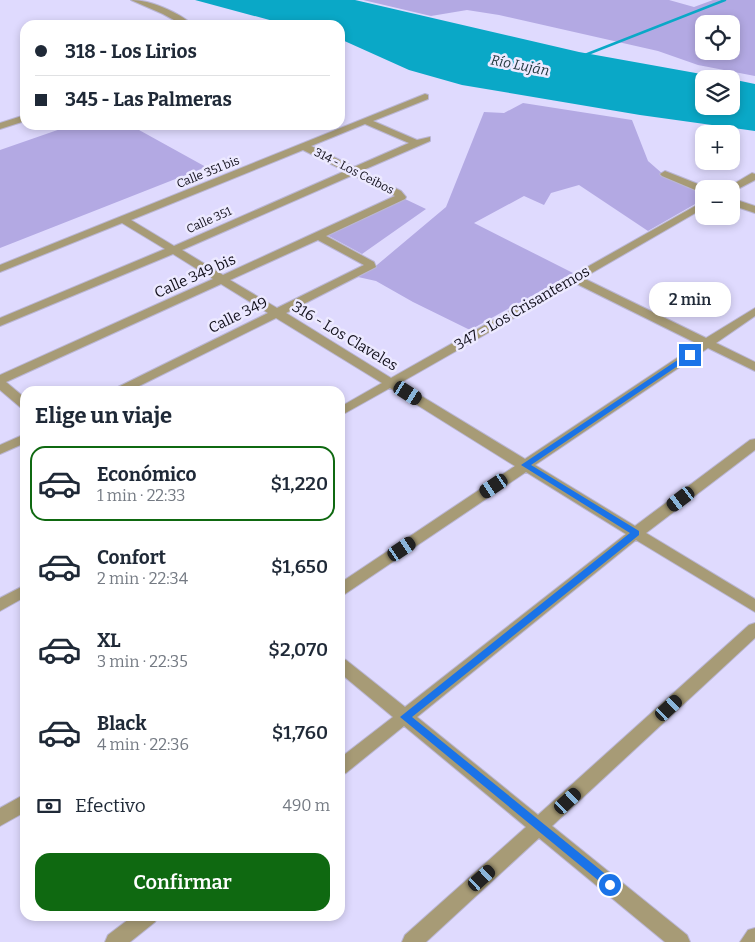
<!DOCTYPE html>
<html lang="es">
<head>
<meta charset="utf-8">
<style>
  body { margin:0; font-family:Bitter,serif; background:#f6f6f7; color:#1f2937; height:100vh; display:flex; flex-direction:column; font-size:19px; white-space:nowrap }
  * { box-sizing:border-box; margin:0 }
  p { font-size:16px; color:#747a83 }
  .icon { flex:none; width:28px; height:28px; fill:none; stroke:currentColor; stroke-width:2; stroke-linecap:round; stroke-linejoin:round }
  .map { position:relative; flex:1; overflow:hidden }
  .panel { position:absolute; left:20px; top:386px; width:325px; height:535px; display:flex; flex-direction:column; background:#fff; border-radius:15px; box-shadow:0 2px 8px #0003 }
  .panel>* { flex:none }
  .guide { position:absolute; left:20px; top:20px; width:325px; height:110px; border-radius:15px; box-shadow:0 2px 8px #0003; display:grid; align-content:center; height:110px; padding:0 15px; background:#fff }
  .buttons { position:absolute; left:695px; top:15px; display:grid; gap:10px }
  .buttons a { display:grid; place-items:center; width:45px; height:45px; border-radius:10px; background:#fff; box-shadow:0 2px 8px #0003; font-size:25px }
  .end { position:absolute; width:22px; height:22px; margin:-11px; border:6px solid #1a73e8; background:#fff; box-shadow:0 0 0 2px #fff }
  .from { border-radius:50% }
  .bubble { position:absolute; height:35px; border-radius:15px; background:#fff; box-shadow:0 2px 8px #0003; font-size:16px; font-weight:600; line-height:35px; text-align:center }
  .car { position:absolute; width:15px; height:30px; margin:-15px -8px; border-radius:6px; box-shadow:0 0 4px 1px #0007; background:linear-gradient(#222 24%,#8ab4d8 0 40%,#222 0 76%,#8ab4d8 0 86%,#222 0) }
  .guide b { display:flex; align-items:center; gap:18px; height:48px; font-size:19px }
  .guide b+b { border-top:1px solid #e0e1e3 }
  .guide i { width:12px; height:12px; background:#1f2937 }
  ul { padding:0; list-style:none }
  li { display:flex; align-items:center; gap:15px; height:75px; margin:0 10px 8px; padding:0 5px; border:2px solid transparent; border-radius:15px }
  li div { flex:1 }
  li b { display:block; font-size:19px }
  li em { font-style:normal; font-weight:600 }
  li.selected { border-color:#0f6911 }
  li>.icon { width:45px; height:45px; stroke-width:1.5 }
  h2 { padding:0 15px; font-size:22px; line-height:60px }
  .pay { display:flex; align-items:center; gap:12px; height:55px; padding:0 15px; font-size:19px }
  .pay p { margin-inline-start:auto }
  .action { display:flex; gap:10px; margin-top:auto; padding:10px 15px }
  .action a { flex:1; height:58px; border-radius:15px; background:#0f6911; color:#fff; font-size:20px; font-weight:600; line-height:58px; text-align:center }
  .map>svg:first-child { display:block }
  .green { fill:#b3a9e3; fill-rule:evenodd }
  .water { fill:#0aa8c7 }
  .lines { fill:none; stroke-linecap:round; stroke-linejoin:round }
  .stream { stroke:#0aa8c7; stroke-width:2.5 }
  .minor-casing { stroke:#bab6d5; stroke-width:2 }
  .minor { fill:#a79b76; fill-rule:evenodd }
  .route { fill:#1a73e8 }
  .labels { text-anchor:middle; stroke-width:5; stroke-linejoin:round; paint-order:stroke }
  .far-street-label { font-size:12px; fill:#12101c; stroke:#ece9ff }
  .far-water-label { font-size:14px; font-style:italic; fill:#1d3339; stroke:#ece9ff }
  .street-label { font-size:15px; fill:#12101c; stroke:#ece9ff }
</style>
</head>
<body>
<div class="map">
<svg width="755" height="942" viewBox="0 0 755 942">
  <rect width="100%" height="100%" fill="#dfdafe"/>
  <!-- green -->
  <path class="green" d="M363,0H669L694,7L713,0H755V76L698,65L658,51L499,15L467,10L431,16ZM704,24H731V51H704Z
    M523,103L632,120L648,161L664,175L704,193V199L648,231L579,185L551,193L544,205L524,196L474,223L573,273L470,330L413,302L376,281L358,277L371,270L446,207L484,112L504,113Z
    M72,125H130L206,167L0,248V150Z
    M405,199L426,209L362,254L327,235Z"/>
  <!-- water -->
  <path class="water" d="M195,0H355L579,52L729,79H704V106H731V79L755,84V131L640,115L462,85L409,70L340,39V25H288Z"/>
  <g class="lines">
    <!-- stream -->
    <path class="stream" d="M585,55L725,0"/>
    <!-- minor casing -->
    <g class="minor-casing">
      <path id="minor" d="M131,0C151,0 178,12 193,25H183L163,14Z
        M425,94L428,95V99L373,121L417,140L430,137V141L361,171L401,191L406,197L405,199L326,236L374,262L376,267L286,313L391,378L704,201V208L583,278L706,338L755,308V316L716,343L755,362V371L708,348L535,465L635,526L750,440L755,439V450L646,533L755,599V612L636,540L417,717L538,815L749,625L755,623V638L552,826L687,935L690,942H665L539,838L426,942H402L405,935L526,827L404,726L346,773L340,775V758L393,717L340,673V658L346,660L405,707L626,534L526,472L345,594L340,595V583L515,466L390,388L340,416V407L382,383L276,318L129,391H114L116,388L268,313L221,284L6,382L25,398V408L20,407L0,390V375L213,279L173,254L0,326V318L165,249L122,223L0,272V265ZM365,124L409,143L354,167L311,146ZM303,150L345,171L174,246L131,220ZM353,175L395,196L223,275L182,250ZM318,240L364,265L277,308L230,280ZM575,283L698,344L525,459L400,383Z
        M25,115V121L0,129V123Z
        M665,171L708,188V189H704V193L700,192L662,176L660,174Z
        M752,173L755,174V180L734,191L731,192V189H725Z
        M731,198L755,206V213L731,205Z
        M25,434V443L0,454V445Z
        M25,585V597L0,611V598Z
        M25,794V812L0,826V808Z
        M133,916H158L155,922L130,942H105L108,935Z
        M755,928V942H740L748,930Z"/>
    </g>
    <!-- minor -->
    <use href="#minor" class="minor"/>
  </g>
  <!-- route -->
  <path class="route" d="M688,353L694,355L531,465L639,531V535L412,717L614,881L616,885L614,888L610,890L400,717L630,533L521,465Z"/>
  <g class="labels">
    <!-- far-street labels -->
    <g class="far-street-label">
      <text transform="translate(354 171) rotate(27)" y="4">314 - Los Ceibos</text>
      <text transform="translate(208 172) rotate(-22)" y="4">Calle 351 bis</text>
      <text transform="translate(209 220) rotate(-24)" y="4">Calle 351</text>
    </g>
    <!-- far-water labels -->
    <g class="far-water-label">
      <text transform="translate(520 65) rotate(11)" y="5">Río Luján</text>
    </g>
    <!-- street labels -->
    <g class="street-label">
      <text transform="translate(195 276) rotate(-24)" y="5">Calle 349 bis</text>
      <text transform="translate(522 308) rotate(-30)" y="5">347 - Los Crisantemos</text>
      <text transform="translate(238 315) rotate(-26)" y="5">Calle 349</text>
      <text transform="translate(345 336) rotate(31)" y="5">316 - Los Claveles</text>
    </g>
  </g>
</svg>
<div class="buttons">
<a><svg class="icon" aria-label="locate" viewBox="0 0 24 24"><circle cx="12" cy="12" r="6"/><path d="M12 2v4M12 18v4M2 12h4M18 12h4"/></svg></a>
<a><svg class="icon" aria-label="layers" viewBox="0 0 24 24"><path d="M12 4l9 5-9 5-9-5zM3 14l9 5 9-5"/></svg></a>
<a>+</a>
<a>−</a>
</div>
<i class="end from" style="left:610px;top:885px"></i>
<i class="end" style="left:690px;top:355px"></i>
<div class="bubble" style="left:649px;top:282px;width:82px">2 min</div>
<i class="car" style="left:408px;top:393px;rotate:122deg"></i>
<i class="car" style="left:494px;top:486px;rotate:236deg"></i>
<i class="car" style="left:681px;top:499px;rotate:233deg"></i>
<i class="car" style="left:402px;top:549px;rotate:56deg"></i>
<i class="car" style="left:669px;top:708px;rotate:47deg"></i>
<i class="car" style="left:568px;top:801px;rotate:47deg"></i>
<i class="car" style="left:482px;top:878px;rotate:48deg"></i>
<div class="guide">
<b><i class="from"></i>318 - Los Lirios</b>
<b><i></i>345 - Las Palmeras</b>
</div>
<section class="panel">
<h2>Elige un viaje</h2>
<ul>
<li class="selected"><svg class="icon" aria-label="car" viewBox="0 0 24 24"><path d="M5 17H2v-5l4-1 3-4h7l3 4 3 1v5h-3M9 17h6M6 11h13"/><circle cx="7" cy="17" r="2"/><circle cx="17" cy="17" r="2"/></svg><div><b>Económico</b><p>1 min · 22:33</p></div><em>$1,220</em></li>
<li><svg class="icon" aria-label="car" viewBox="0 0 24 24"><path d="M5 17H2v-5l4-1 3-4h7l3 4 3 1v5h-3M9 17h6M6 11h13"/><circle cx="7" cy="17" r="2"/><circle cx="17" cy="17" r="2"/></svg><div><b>Confort</b><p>2 min · 22:34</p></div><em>$1,650</em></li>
<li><svg class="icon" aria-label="car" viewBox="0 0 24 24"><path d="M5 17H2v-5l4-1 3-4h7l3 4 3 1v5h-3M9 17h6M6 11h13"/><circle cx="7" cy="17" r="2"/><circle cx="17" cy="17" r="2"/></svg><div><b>XL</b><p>3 min · 22:35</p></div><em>$2,070</em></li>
<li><svg class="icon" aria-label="car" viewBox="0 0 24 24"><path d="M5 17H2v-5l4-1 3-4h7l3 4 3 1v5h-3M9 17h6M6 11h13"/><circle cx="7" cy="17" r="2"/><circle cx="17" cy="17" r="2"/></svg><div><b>Black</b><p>4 min · 22:36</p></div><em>$1,760</em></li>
</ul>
<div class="pay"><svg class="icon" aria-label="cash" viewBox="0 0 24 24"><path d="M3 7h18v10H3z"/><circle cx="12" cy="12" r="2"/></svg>Efectivo<p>490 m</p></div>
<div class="action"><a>Confirmar</a></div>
</section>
</div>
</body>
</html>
